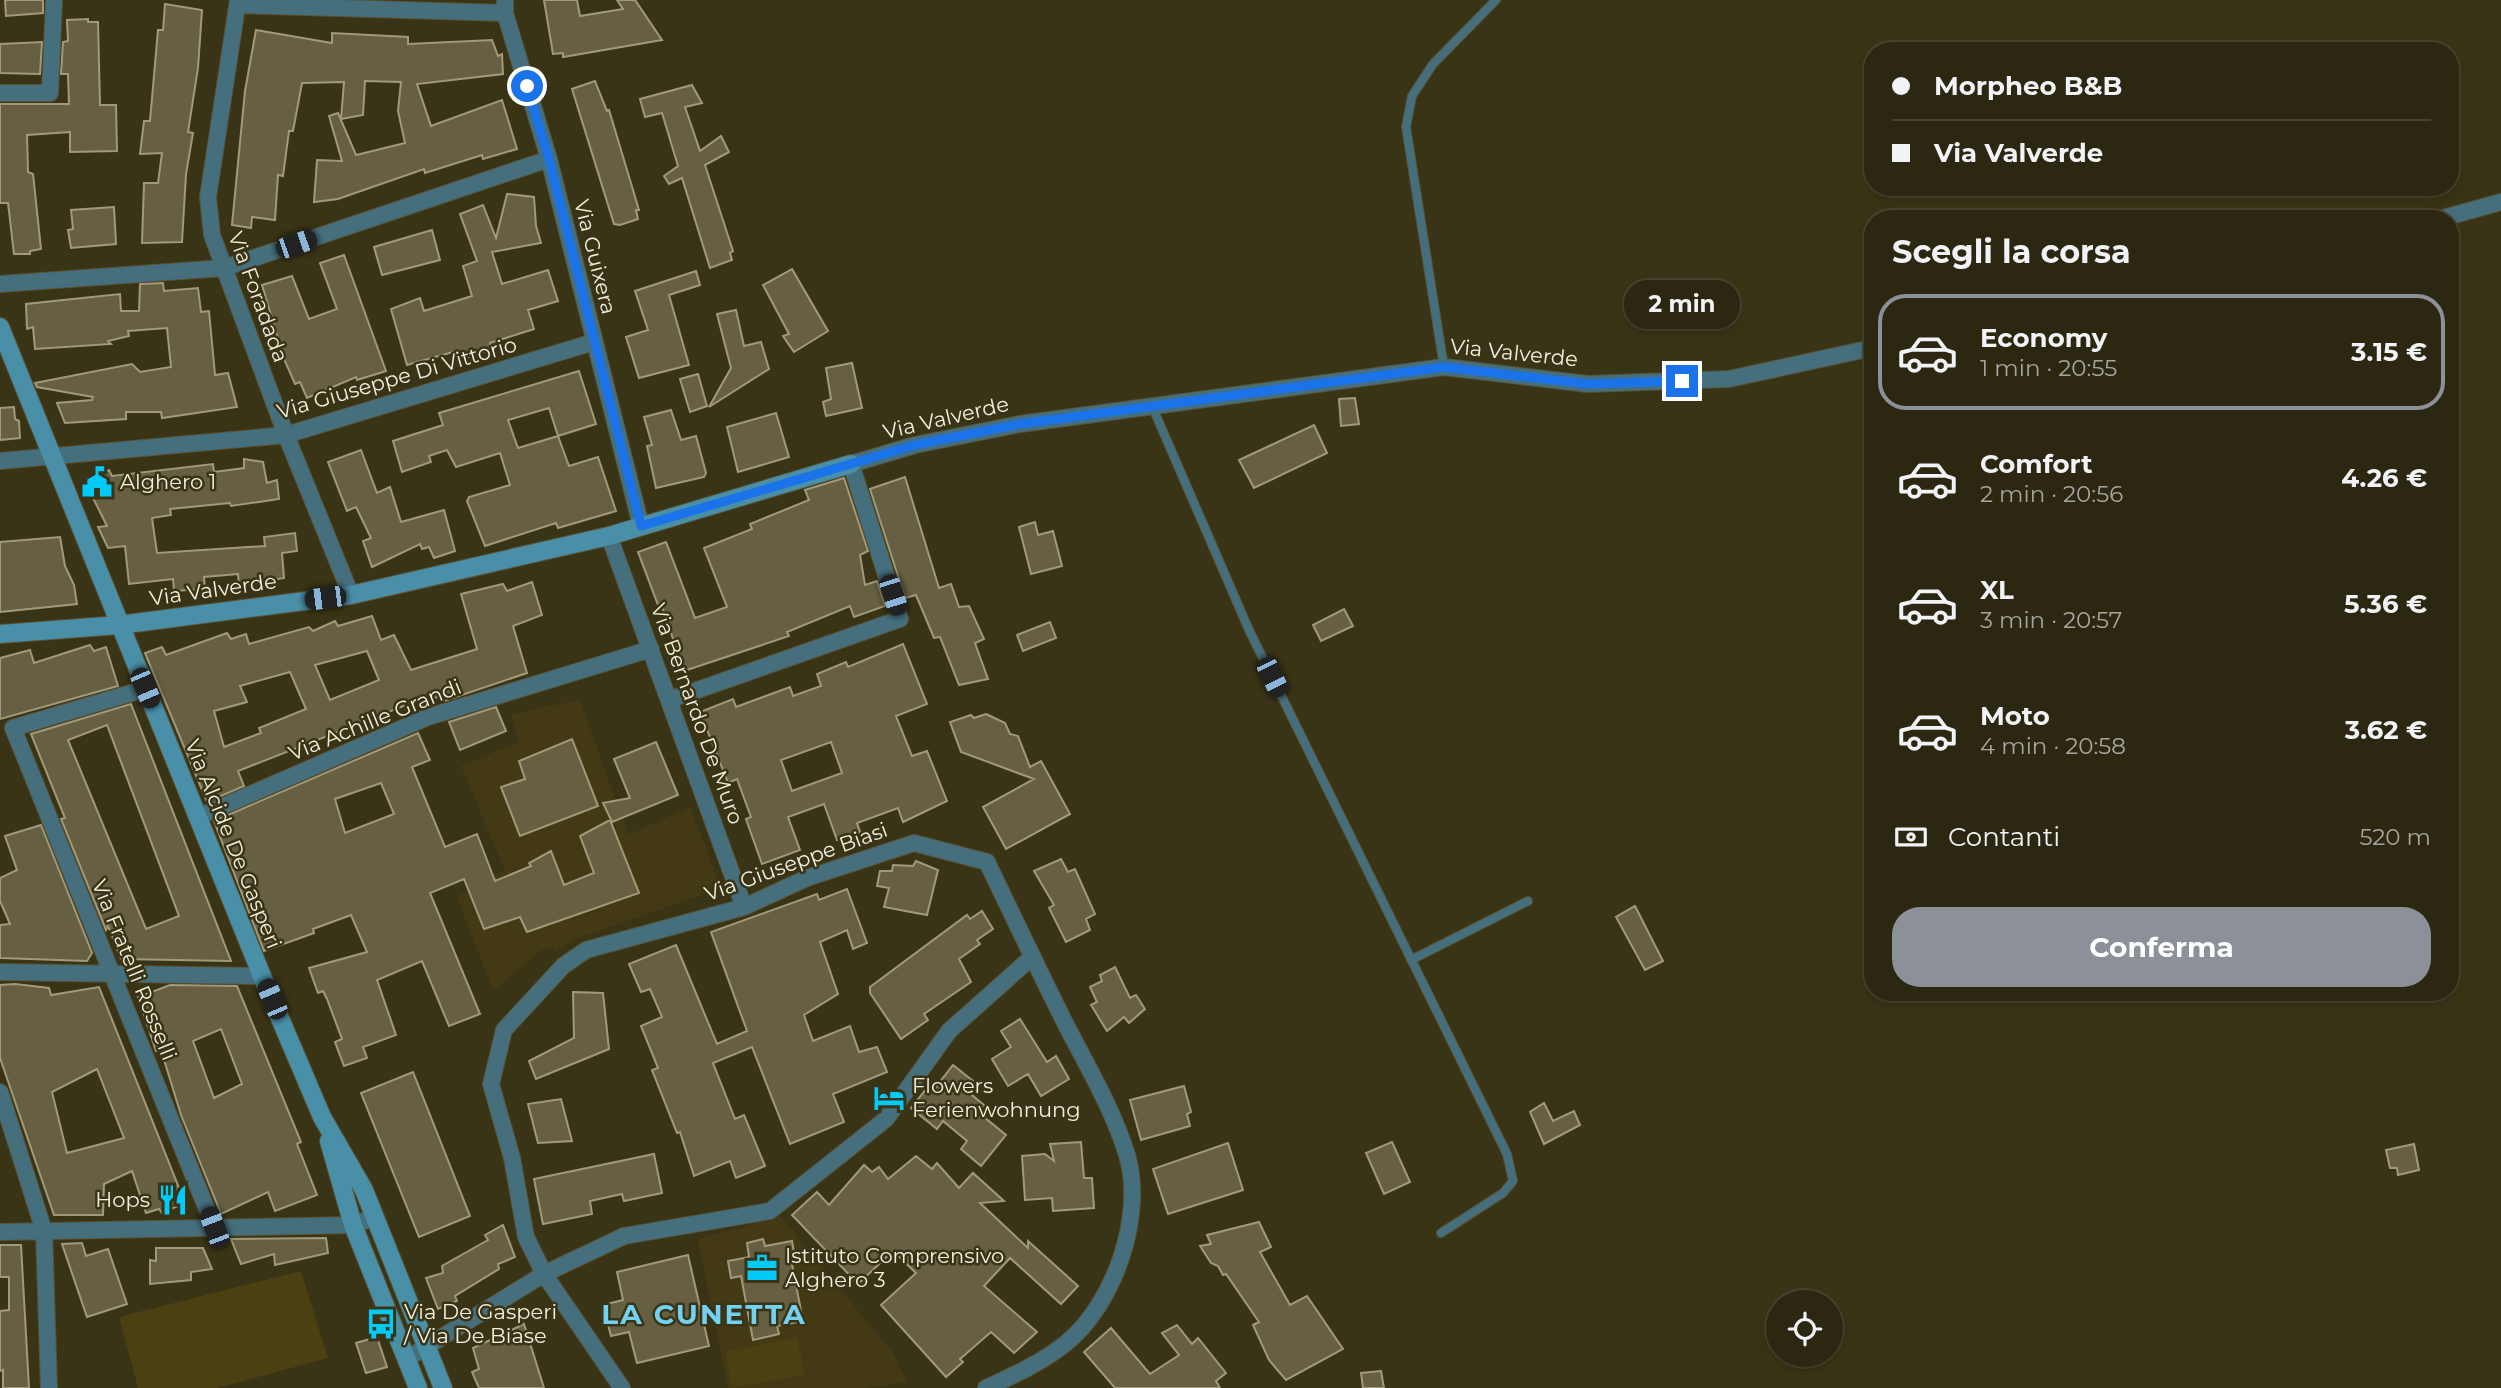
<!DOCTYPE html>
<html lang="it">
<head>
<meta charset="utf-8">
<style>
  body { margin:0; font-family:Montserrat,sans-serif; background:#38331e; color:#f1f3f6; height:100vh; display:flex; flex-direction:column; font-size:26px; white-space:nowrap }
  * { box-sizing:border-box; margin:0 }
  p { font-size:23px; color:#a6a59f }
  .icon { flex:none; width:38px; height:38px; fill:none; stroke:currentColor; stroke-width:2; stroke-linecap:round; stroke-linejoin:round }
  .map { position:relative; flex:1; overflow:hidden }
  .drawer { position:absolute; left:1864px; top:210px; width:595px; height:791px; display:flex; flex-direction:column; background:#2c2710; border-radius:28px; box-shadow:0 4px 10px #0003,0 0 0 2px #484430 }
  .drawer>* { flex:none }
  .hud { position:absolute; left:1864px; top:42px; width:595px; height:154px; border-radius:28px; box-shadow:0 4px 10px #0003,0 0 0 2px #484430; display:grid; align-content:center; height:154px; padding:0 28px; background:#2c2710 }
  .controls { position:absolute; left:1766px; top:1290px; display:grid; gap:14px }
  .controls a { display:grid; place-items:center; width:77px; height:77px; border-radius:50%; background:#2c2710; box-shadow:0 4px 10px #0003,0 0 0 2px #484430; font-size:35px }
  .end { position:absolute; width:32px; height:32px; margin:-16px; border:9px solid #1a73e8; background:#fff; box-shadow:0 0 0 4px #fff }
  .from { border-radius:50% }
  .bubble { position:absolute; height:49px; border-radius:24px; background:#2c2710; box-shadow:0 4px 10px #0003,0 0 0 2px #484430; font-size:23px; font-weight:700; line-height:49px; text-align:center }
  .car { position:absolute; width:21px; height:42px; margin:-21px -10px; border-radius:9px; box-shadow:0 0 5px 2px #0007; background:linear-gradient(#222 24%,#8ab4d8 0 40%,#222 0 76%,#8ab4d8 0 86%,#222 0) }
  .hud b { display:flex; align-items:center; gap:24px; height:66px; font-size:26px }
  .hud b+b { border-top:2px solid #484430 }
  .hud i { width:18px; height:18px; background:#f1f3f6 }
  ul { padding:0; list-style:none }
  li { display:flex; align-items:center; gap:21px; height:116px; margin:0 14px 10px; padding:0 14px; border:4px solid transparent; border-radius:28px }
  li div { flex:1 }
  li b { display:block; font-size:26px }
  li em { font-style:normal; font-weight:700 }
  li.active { border-color:#8c9099 }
  li>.icon { width:63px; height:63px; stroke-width:1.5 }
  h2 { padding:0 28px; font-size:32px; line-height:84px }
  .pay { display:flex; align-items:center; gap:18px; height:77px; padding:0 28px; font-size:26px }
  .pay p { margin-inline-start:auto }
  .cta { display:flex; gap:14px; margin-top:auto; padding:14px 28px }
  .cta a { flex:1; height:80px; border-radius:28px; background:#8c9099; color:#fff; font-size:28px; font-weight:700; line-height:80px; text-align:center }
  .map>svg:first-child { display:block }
  .built { fill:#433a15 }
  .green { fill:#4a4012 }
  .building { fill:#665f41; stroke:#a19a7a; stroke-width:2; fill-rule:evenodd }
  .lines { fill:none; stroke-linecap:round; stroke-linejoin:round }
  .lane-casing { stroke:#585236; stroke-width:10 }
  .street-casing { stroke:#585236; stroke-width:18 }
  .secondary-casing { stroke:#585236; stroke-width:20 }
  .lane { stroke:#456f7d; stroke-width:8 }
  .street { stroke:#456f7d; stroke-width:16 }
  .secondary { stroke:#498fa7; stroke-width:18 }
  .route { stroke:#1a73e8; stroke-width:9 }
  .labels { text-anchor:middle; stroke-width:5; stroke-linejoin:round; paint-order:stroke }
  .street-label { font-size:21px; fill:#f3efde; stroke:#3a3416 }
  .poi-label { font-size:21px; fill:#f3efde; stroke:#3a3416; text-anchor:start }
  .district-label { font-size:28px; font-weight:bold; letter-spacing:2px; fill:#73d1f1; stroke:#3a3416 }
</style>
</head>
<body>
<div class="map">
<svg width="2501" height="1388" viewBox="0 0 2501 1388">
  <rect width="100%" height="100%" fill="#3a3416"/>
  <!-- built -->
  <path class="built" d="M580,700L628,835L690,807L721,888L573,940L556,952L552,946L540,951L493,991L457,897L505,870L461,766L519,742L511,714Z
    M781,1217L893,1353L907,1382L864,1388H728L698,1239Z"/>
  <!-- green -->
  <path class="green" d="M301,1271L328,1358L217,1388H138L119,1317Z
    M797,1337L805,1375L732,1388L725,1352Z"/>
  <!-- building -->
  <path class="building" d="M5,0H43V13L6,16Z
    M544,0H577L580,16L623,9L617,0H635L662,40L563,57V53L553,54Z
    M165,4L202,10L198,68L188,132L193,133L186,174L182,242L142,243L144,183H158L162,153L140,154L144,121H150L158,30H163Z
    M88,19V22H98L100,105H116L117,151L70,152V132L27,135L28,172L33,174L41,249L30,251V254H14L8,203H0V104H69L68,74H61L63,42L68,41L67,20Z
    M256,30L332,43V33L408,37V44L492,40L498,56L502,54L503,74L417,84L431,126L502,100L517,149L483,159L482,155L425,173L424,169L338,199L314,202L317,160L342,161L329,116L338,113L356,155L405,143L398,111L401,82L365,81L363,115L341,119L344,82L302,83L293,131H289L283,176L278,175L275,220L252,217L251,228L232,225L245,91Z
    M42,42L40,74L0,73V44Z
    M595,81L607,111L609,110L639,210H636L638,219L620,225L614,224L572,89Z
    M692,85L702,103L685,107L700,151L721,136L729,152L705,165L733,251L730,253L732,260L710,268L682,178L669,184L664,176L678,166L662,113L645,117L640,99Z
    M507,194L534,197L536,226L541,243L492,252L502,284L548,270L558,301L528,310L534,329L490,343L492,349L456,361L453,352L407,365L391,309L420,298L424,311L472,296L463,266L477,261L460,214L483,205L496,238Z
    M114,207L116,244L71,248L68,230L73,229L71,210Z
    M432,230L440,260L382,275L374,247Z
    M344,255L386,371L357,380L356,377L307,398L300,382L295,384L284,359L262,285L292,276L309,319L337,309L320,263Z
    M792,269L828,331L794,352L783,336L789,334L763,285Z
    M696,271L700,285L669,295L689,365L639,378L626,337L648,330L635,291Z
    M163,283L164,291L198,288L201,312L209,311L215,375L228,373L237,407L162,418L161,412H126V419L65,423L57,403L92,400L93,397L37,387L35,383L132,364L140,372L171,367L167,328L128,331L129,336L108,341L111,344L35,349L33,327L27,329L26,304L120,294L121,311H139L140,284Z
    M736,310L744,346L761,342L769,369L709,407L731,368L717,314Z
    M852,363L862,408L826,416L823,402L831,399L826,368Z
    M579,371L596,424L558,436L569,466L598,457L616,511L558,528L556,523L485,546L467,501L469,497L510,485L500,453L456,467L447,450L429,456L431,462L402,472L393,441L443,425L439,413ZM549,408L558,436L518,448L508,420Z
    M698,374L707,406L690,412L680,379Z
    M1355,398L1359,424L1341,426L1339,399Z
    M14,407L15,419L19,421L20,438L0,440V408Z
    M671,410L681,440L696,436L706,473L704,477L656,488L647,446L652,445L644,417Z
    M776,413L789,457L738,472L727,427Z
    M1314,425L1327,453L1254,488L1239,460Z
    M361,450L377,493L390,487L401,522L444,510L455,551L434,558L429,547L422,549L420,544L372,567L363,541L371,538L356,507L347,511L328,462Z
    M244,459L263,462L267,483L277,480L279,499L231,506L230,503L170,509L171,515L152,518L157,553L265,546L264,537L295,533L297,551L282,553L284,578L239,585L238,574L204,577L205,589L174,591L173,579L129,584L125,546L108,548L98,527L107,526L85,482L109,470L112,476L213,464L214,472L244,468Z
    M905,477L939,588L951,584L959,607L969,606L984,639L975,643L988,679L959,685L940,637L934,638L916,595L905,598L870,489Z
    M844,478L868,551L860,555L865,585L877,581L885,606L854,617L850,606L787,632L789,636L684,671L661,604L658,605L638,552L666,542L695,618L727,607L704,548L752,529L750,524L809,500L805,490Z
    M1035,522L1038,535L1053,531L1062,566L1031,574L1019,527Z
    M60,537L65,566L74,585L77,604L0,612V542Z
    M532,582L542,615L513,626L527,673L441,702L438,697L430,699L429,696L238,771L244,786L207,802L145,653L162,647L166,655L227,633L231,639L246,634L249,644L309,627L313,631L335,621L338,626L372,616L381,640L394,635L411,670L477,649L461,594L503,584L507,591ZM367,651L379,680L330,700L315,665ZM290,672L306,709L259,728L261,733L224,747L214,711L247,702L240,686Z
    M1344,609L1353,626L1321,641L1313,625Z
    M1050,622L1056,638L1023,651L1017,635Z
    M903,644L927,704L896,716L912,756L927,751L947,801L903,822L898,808L857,823L860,832L837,840L824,804L788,817L800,850L762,864L746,819L751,817L737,779L728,783L700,712L733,699L736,707L790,687L793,696L821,686L817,674L846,662L848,667ZM831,742L842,773L792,791L781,760Z
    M90,645L94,651L106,647L118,686L0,719V658L30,650L34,663Z
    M131,704L231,961L121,959L108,926L106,930L61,819L65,818L31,734ZM107,725L179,916L146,929L68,740Z
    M496,707L506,731L460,750L449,722Z
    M986,714L1005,723L1010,734L1018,736L1030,767L1041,761L1070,814L1006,849L983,807L1034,779L961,752L950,722L971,715L974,718Z
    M418,733L430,760L412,767L445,847L477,834L495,881L531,866L529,863L551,851L564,885L594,873L580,836L610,820L639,893L527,932L520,917L484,929L464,879L430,893L480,1014L449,1026L422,961L377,980L396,1035L363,1047L367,1058L344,1066L335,1042L342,1039L327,999L323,991L318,993L309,968L367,952L351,915L313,929L314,933L264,951L214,821ZM381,783L394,814L345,833L335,799Z
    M572,739L598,806L520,836L501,787L525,779L519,761Z
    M656,742L678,795L612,822L603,803L630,798L614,759Z
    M41,825L92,953L87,961L0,958V925L10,924L0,901V878L17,870L5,836Z
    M1061,859L1068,872L1075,869L1095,914L1086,919L1090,930L1066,942L1049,908L1054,905L1034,871Z
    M916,861L938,870L927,915L884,907L889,888L877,886L880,871H892L893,865L913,866Z
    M847,889L867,943L853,949L847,930L820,942L838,994L804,1015L813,1041L850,1026L859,1052L877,1047L887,1072L833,1094L844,1122L790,1144L752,1047L713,1063L735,1119L744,1115L765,1166L736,1178L730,1161L694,1176L680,1132L677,1133L652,1070L658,1068L641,1026L662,1017L650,989L641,992L629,964L676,945L717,1044L747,1031L711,932L817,894L819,900Z
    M1635,906L1663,961L1645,970L1616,917Z
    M982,911L993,929L977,940L980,944L959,959L971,982L924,1014L928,1020L901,1039L870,993V987L967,915L970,919Z
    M1115,967L1130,998L1136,995L1145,1009L1129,1023L1124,1017L1107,1031L1091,1005L1097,1002L1090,987L1102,981L1100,975Z
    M15,984L49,988L51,995L99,987L185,1203L162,1213L159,1209L146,1213L132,1171L104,1184L103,1215H54L0,1058V985ZM97,1069L124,1138L67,1153L52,1092Z
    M170,985L237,986L301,1142L297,1144L317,1195L275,1211L268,1192L221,1214L181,1115L161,1050L156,1051L138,997ZM221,1029L242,1084L214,1098L193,1041Z
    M573,992L603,993L609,1049L536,1079L529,1061L574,1038Z
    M1020,1019L1047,1062L1056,1056L1069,1079L1041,1096L1028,1074L1008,1086L992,1059L1011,1047L1001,1031Z
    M953,1065L973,1081L966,1090L990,1110L984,1117L1006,1135L981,1166L961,1149L967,1141L943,1121L937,1129L911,1108L927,1088L932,1092Z
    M413,1072L470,1216L419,1237L361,1093Z
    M1184,1086L1191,1112L1187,1114L1190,1126L1141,1140L1130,1100Z
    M561,1099L572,1141L538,1143L528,1104Z
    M1544,1103L1553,1121L1574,1111L1580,1125L1544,1144L1530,1112Z
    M1081,1142L1084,1178H1092L1094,1208L1053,1211L1052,1198L1025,1200L1022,1156L1045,1154L1054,1161L1050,1144Z
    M1392,1142L1410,1182L1384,1194L1366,1153Z
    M1228,1143L1243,1190L1168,1214L1153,1169Z
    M2414,1144L2419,1170L2398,1175L2397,1168H2390L2386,1150Z
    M654,1154L662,1193L624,1201L622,1194L590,1201L592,1214L543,1224L534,1179Z
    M916,1156L932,1169L937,1163L959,1188L973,1173L1004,1201L980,1203L1028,1248V1241L1078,1286L1061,1304L1010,1258L984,1286L1037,1332L1014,1353L991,1332L960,1359L963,1362L946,1377L881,1305L916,1273L893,1251L858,1284L792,1215L817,1192L829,1205L864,1165L872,1172L879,1167L888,1179Z
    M1259,1222L1271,1247L1260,1252L1290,1305L1307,1296L1343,1349L1286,1380L1269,1360L1253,1325L1259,1322L1226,1274L1223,1275L1218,1266L1211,1263L1200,1246L1211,1244L1207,1235Z
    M503,1225L515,1257L498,1264L499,1269L455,1296L457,1301L438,1309L426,1278L443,1273L442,1266L488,1240L485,1235Z
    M326,1238L328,1253L275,1265L274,1254L241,1264L231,1239Z
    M763,1239L765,1246L792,1241L796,1263L792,1264L803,1321L777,1326L779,1334L753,1340L741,1276L731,1278L728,1261L749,1257L747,1243Z
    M82,1243L86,1256L108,1249L127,1304L87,1317L62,1244Z
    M0,1245H21L29,1388H3V1370L0,1371V1311L9,1310V1277H0Z
    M156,1248H203L212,1269L191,1272V1280L150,1284V1260L156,1261Z
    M688,1255L709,1346L637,1363L629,1332L611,1336L603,1305L623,1300L617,1272Z
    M524,1324L544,1388H479L472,1372L479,1369L473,1348Z
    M1177,1325L1192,1344L1198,1338L1226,1373L1216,1381L1220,1388H1115L1084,1352L1111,1328L1150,1374L1179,1355L1162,1333Z
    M377,1337L387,1367L366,1373L356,1343Z
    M1381,1371L1384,1388H1363L1361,1373Z"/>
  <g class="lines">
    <!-- lane casing -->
    <g class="lane-casing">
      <path id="lane" d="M1444,367L1406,127L1412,96L1433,64L1496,0
        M1152,406L1249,630L1507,1154L1513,1181L1503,1193L1441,1233
        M1411,960L1528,901"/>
    </g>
    <!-- street casing -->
    <g class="street-casing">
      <path id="street" d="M238,0L208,197L212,235L286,435L351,595
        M505,0V13L549,159L641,526
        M238,5L505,13
        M0,93H50L54,0
        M2440,219L2501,202
        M0,284L224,268L549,159
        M0,461L286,435L594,342
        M609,536L744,907
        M145,689L13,728L214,1227
        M669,700L900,619L851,464L915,445L1020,424L1444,367L1588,384L1729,379L1872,348
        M198,817L428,717L651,649
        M0,972L262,976
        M0,1092L44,1231L49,1388
        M0,1232L353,1225L375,1217
        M408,1358L544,1274L624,1236L770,1211L886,1119L949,1031L1032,957
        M622,1388L544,1274L526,1237L512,1158L491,1084L504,1030L563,966L586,950L744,907L807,878L914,843L987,862C1013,916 1039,971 1066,1025C1088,1067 1113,1110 1127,1155C1145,1216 1114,1305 1065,1344C1041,1363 1014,1375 986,1388"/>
    </g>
    <!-- secondary casing -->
    <g class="secondary-casing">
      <path id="secondary" d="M0,327L262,976L322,1117L364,1190L443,1388
        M0,634L119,625L351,595L609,536L851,464
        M329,1141L353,1225L418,1388"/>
    </g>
    <!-- lane -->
    <use href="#lane" class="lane"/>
    <!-- street -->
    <use href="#street" class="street"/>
    <!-- secondary -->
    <use href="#secondary" class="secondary"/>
  </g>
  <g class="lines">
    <!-- route -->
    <path class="route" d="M527,86L549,159L641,526L915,445L1020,424L1444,367L1588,384L1682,381"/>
  </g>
  <!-- icons -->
  <defs>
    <g id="civic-bare" transform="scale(2.415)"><path d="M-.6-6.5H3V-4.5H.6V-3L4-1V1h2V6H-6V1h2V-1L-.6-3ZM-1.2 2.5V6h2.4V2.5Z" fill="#02cbf9" stroke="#3a3416" stroke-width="2.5" paint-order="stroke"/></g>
    <g id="hotel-bare" transform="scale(2.415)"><path d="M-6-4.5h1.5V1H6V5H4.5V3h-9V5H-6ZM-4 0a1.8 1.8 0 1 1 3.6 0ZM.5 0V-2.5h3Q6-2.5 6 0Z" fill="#02cbf9" stroke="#3a3416" stroke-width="2.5" paint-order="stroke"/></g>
    <g id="restaurant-bare" transform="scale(2.415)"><path d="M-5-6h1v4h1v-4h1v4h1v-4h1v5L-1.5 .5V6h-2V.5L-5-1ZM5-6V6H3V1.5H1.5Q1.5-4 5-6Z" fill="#02cbf9" stroke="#3a3416" stroke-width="2.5" paint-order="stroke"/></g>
    <g id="office-bare" transform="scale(2.415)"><path d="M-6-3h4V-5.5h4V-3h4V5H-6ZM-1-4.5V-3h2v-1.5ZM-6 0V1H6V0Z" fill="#02cbf9" stroke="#3a3416" stroke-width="2.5" paint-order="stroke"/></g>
    <g id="bus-bare" transform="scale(2.415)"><path d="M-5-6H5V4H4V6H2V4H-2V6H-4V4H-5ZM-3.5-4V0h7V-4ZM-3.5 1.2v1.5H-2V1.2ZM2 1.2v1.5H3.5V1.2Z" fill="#02cbf9" stroke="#3a3416" stroke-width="2.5" paint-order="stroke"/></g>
  </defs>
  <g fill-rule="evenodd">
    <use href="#civic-bare" x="97" y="482"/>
    <use href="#hotel-bare" x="889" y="1098"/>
    <use href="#restaurant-bare" x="173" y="1200"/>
    <use href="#office-bare" x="762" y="1268"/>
    <use href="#bus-bare" x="381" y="1324"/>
  </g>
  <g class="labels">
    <!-- street labels -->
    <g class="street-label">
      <text transform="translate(595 257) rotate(76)" y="7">Via Guixera</text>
      <text transform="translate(258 297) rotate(70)" y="7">Via Foradada</text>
      <text transform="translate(1514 353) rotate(6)" y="7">Via Valverde</text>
      <text transform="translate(397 378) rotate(-16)" y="7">Via Giuseppe Di Vittorio</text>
      <text transform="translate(946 418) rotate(-13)" y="7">Via Valverde</text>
      <text transform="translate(213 590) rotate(-8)" y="7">Via Valverde</text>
      <text transform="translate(697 714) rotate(70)" y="7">Via Bernardo De Muro</text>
      <text transform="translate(375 720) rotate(-22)" y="7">Via Achille Grandi</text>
      <text transform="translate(233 844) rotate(68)" y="7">Via Alcide De Gasperi</text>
      <text transform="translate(796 862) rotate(-20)" y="7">Via Giuseppe Biasi</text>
      <text transform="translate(134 970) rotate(68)" y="7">Via Fratelli Rosselli</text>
    </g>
    <!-- poi labels -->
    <g class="poi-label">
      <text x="120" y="489">Alghero 1</text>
      <text x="912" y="1093">Flowers<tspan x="912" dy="24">Ferienwohnung</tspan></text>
      <text x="150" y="1207" text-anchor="end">Hops</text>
      <text x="785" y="1263">Istituto Comprensivo<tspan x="785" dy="24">Alghero 3</tspan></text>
      <text x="404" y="1319">Via De Gasperi<tspan x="404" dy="24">/ Via De Biase</tspan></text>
    </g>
    <!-- district labels -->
    <g class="district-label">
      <text x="704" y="1324">LA CUNETTA</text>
    </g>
  </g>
</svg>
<div class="controls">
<a><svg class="icon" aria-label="locate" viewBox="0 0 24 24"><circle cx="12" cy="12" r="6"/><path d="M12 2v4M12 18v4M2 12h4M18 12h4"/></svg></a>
</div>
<i class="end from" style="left:527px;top:86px"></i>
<i class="end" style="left:1682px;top:381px"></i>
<div class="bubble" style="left:1624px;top:280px;width:116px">2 min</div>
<i class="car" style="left:296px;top:244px;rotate:71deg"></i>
<i class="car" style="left:893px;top:595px;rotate:162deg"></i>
<i class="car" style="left:325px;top:598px;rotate:263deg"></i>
<i class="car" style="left:1272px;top:677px;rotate:154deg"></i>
<i class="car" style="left:145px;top:688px;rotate:157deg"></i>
<i class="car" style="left:272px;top:999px;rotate:337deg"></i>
<i class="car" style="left:214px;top:1227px;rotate:339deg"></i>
<div class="hud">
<b><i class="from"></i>Morpheo B&amp;B</b>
<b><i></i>Via Valverde</b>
</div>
<section class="drawer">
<h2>Scegli la corsa</h2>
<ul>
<li class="active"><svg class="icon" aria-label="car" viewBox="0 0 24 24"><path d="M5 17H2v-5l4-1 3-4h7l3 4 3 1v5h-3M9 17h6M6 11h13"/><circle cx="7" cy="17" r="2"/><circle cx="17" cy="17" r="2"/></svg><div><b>Economy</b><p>1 min · 20:55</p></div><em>3.15 €</em></li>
<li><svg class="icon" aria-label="car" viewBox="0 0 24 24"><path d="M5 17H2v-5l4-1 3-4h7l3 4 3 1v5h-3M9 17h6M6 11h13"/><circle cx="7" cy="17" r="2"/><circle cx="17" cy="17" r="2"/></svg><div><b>Comfort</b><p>2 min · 20:56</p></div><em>4.26 €</em></li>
<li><svg class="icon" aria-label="car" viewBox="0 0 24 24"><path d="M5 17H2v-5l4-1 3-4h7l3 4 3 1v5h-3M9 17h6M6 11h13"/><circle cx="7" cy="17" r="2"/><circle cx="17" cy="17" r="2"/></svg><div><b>XL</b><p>3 min · 20:57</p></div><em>5.36 €</em></li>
<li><svg class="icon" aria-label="car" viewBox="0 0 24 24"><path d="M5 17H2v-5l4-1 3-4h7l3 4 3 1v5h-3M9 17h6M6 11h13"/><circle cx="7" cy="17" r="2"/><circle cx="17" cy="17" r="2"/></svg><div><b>Moto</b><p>4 min · 20:58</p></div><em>3.62 €</em></li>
</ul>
<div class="pay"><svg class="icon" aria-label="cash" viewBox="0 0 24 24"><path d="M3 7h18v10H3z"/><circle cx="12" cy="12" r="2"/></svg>Contanti<p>520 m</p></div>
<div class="cta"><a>Conferma</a></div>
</section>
</div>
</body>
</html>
